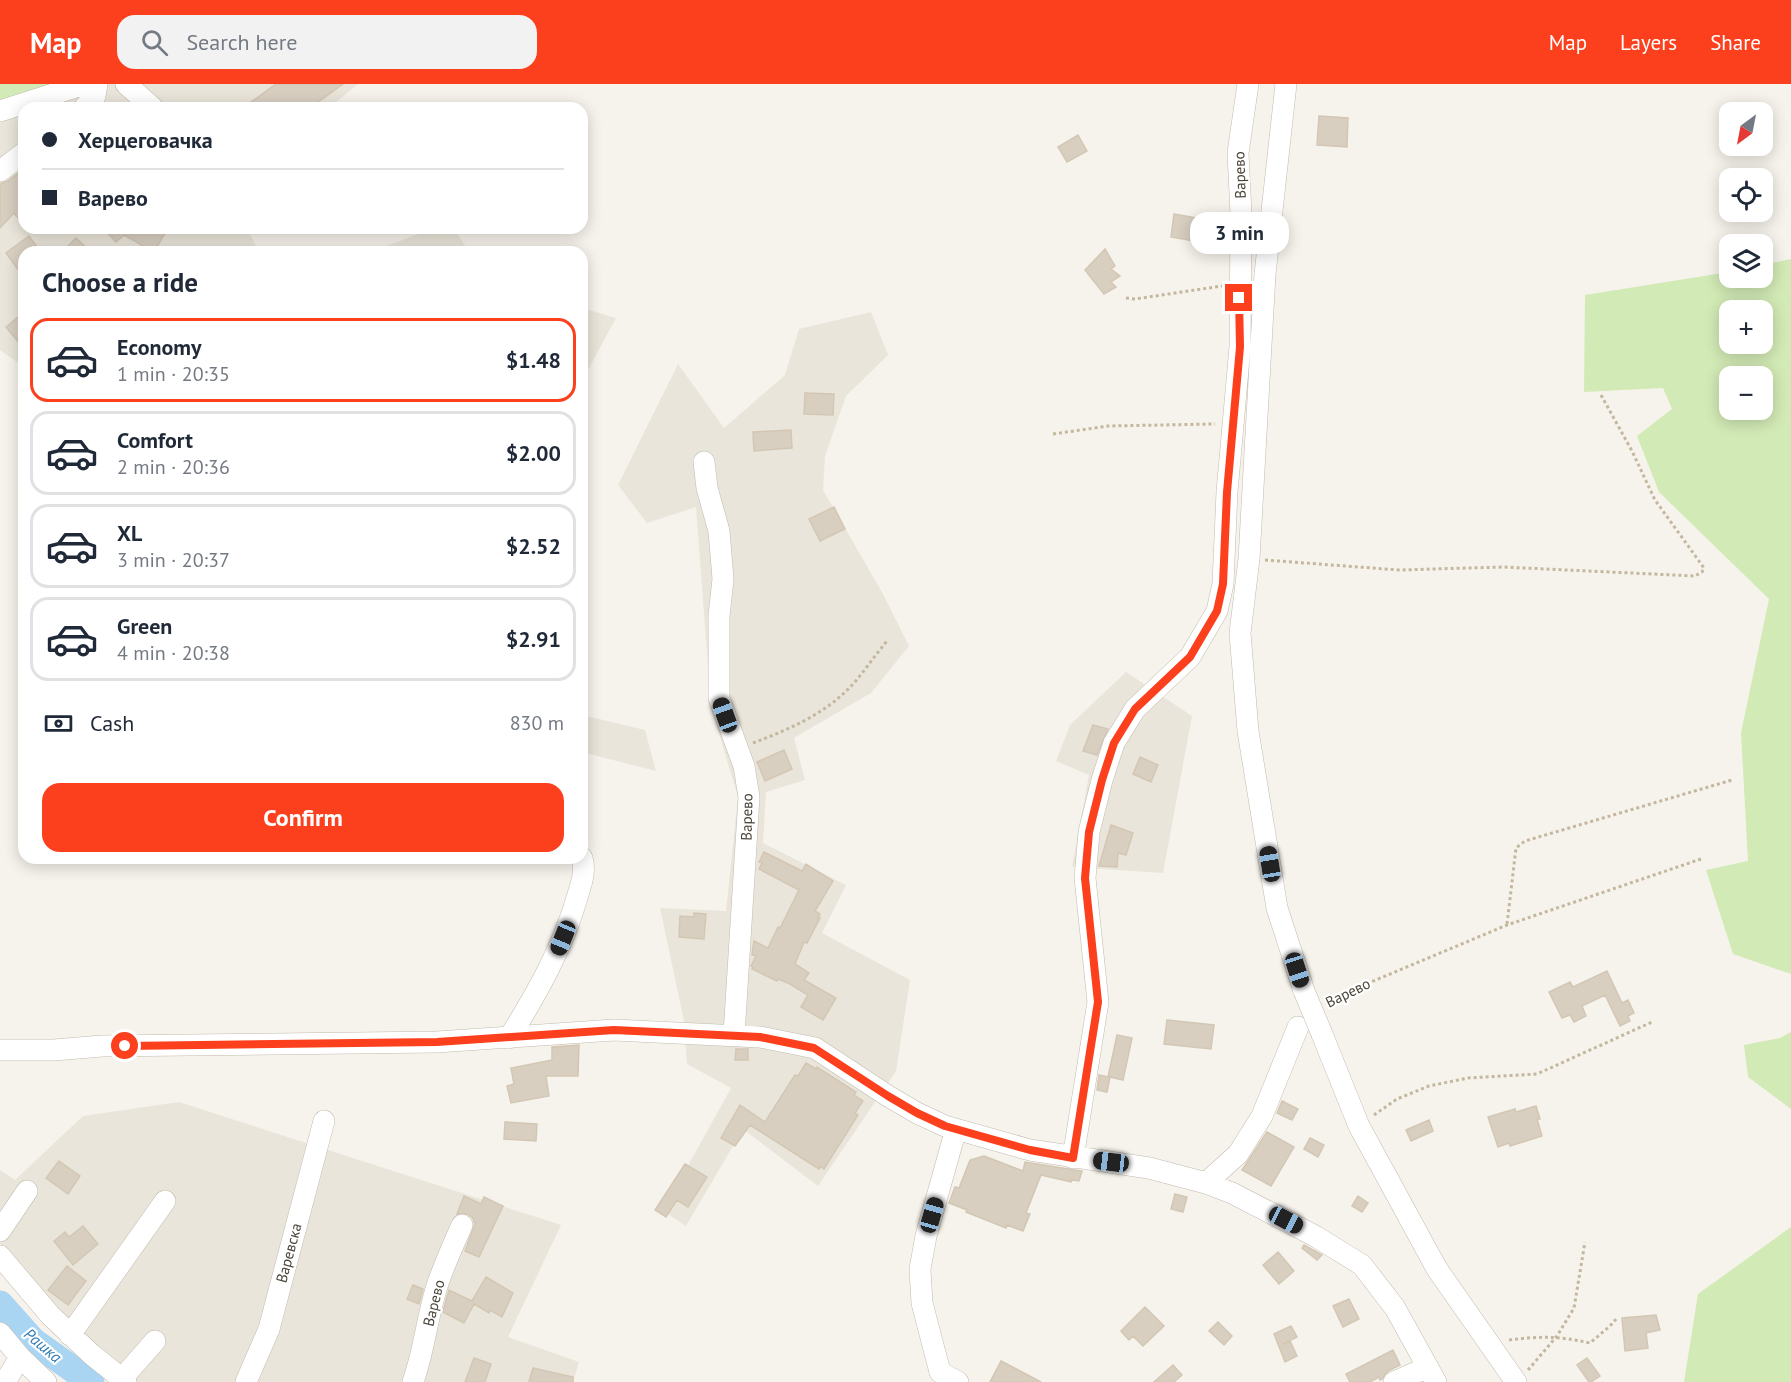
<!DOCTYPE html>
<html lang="en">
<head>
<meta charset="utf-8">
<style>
  body { margin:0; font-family:"PT Sans",sans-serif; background:#f2f2f3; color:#1f2937; height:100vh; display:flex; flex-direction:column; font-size:22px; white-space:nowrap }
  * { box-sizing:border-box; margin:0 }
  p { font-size:20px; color:#747a83 }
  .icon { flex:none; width:33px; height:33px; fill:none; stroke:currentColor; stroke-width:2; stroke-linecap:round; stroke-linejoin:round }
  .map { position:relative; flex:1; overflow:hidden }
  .panel { position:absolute; left:18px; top:162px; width:570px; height:618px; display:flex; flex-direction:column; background:#fff; border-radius:18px; box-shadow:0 3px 15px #0003 }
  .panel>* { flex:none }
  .guide { position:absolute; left:18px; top:18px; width:570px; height:132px; border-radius:18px; box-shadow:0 3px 15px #0003; display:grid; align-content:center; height:132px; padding:0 24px; background:#fff }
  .needle { width:39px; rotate:212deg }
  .buttons { position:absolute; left:1719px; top:18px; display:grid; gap:12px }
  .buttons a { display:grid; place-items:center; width:54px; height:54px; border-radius:12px; background:#fff; box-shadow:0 3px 15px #0003; font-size:30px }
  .end { position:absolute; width:27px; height:27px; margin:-14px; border:8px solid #fc3f1d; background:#fff; box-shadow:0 0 0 3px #fff }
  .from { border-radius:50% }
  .bubble { position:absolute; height:42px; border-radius:18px; background:#fff; box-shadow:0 3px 15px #0003; font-size:20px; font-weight:600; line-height:42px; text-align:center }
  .car { position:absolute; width:18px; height:36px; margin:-18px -9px; border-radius:8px; box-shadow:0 0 4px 2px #0007; background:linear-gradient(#222 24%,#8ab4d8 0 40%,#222 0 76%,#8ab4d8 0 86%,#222 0) }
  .guide b { display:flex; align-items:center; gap:21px; height:57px; font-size:22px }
  .guide b+b { border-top:2px solid #e0e1e3 }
  .guide i { width:15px; height:15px; background:#1f2937 }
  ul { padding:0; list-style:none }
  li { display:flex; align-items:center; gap:18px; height:84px; margin:0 12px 9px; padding:0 12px; border:3px solid #e0e1e3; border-radius:18px }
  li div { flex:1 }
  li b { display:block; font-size:22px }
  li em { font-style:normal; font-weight:600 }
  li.on { border-color:#fc3f1d }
  li>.icon { width:54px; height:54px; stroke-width:1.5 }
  h2 { padding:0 24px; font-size:27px; line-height:72px }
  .pay { display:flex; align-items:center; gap:15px; height:66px; padding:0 24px; font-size:22px }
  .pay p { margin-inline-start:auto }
  .cta { display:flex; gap:12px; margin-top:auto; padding:12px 24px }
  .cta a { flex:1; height:69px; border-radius:18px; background:#fc3f1d; color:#fff; font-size:24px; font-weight:600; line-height:69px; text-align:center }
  header { display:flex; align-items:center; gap:36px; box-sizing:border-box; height:84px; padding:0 30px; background:#fc3f1d; color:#fff }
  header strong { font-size:28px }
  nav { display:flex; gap:33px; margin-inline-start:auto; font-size:21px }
  .search { width:420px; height:54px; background:#f2f2f3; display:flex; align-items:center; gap:15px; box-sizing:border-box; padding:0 21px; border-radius:18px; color:#747a83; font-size:22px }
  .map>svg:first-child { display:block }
  .residential { fill:#eae5da }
  .green { fill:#d2eab5; fill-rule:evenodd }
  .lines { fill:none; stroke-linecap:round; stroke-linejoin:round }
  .river { stroke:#a9d4f2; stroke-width:27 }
  .building { fill:#d8cfc1; stroke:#d3c7b4; stroke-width:1.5 }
  .minor-casing { stroke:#c2bbae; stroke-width:22 }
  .path { stroke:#c4b79f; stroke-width:3; stroke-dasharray:3 3; stroke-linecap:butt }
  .minor { stroke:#fff; stroke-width:21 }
  .minor-bridge-casing { stroke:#c2bbae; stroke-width:22; stroke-linecap:butt }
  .minor-bridge { stroke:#fff; stroke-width:21 }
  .route { stroke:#fc3f1d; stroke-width:8 }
  .labels { text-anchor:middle; stroke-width:4.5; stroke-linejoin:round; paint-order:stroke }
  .street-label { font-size:15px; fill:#4b4439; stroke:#fff }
  .water-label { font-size:16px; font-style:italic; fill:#2e7ab2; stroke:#fff }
</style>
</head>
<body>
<header>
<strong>Map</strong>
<div class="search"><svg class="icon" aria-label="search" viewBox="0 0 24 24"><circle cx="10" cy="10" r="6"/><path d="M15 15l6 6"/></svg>Search here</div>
<nav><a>Map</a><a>Layers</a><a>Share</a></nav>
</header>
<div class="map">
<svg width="1791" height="1298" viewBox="0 0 1791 1298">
  <rect width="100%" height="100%" fill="#f6f3ec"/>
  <!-- residential -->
  <path class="residential" d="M85,0H358L329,24H24V144H247L259,168H24V283L0,266V27Z
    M435,144H454L469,168H370Z
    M582,224L616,234L582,297Z
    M871,228L888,271L846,312L825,372L823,406L883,510L909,562L871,609L794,654L805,696L766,708L763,759L846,801L822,849L910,896L896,987L818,1102L743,1045L686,1142L663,1127L731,1004L687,980L684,937L660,824L726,827L738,713L711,623L696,423L647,439L618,401L678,280L724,344L785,291L799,245Z
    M1126,588L1192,632L1163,789L1072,783L1089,691L1056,677L1070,641Z
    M582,631L645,646L656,687L582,668Z
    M179,1018L561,1141L508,1253L579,1278L573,1298H126L0,1172V1086L15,1096L83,1032Z"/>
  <!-- green -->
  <path class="green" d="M0,0H84L0,27Z
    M1791,175V890L1733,870L1706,786L1748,777L1741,649L1769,515L1659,408L1637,352L1672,325L1663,304L1584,308L1585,211L1729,188L1730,194H1762L1763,181ZM1730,226H1762V260H1730ZM1730,292H1762V326H1730Z
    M1791,948V1025L1748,993L1744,961L1780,954Z
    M1791,1143V1298H1684L1698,1210Z"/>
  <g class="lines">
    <!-- river -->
    <path class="river" d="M0,1220L33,1257L91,1298"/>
  </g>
  <!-- building -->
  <path class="building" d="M276,0H343L310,24H243Z
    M1319,32L1348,34L1347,63L1317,61Z
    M1078,51L1087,67L1067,78L1058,63Z
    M24,85L21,93L24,95V141L14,129L0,144V100L8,97Z
    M1174,130L1203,135L1199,158L1171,153Z
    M103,144H168L154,168L124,151L116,158Z
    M29,152L41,168H24V194L6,169Z
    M76,154L91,168H62Z
    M1105,165L1115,182L1111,185L1120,192L1111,198L1116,203L1104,210L1085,186Z
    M24,228V265L6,243Z
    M805,309L834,310L833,331L804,330Z
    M791,346L792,364L754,367L753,348Z
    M834,423L845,445L820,457L809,435Z
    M1093,641L1108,645L1097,671L1083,667Z
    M784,666L792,685L765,697L757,678Z
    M1140,673L1158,681L1151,698L1133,690Z
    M1111,741L1133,749L1126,771L1118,769L1117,783L1099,782Z
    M764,768L802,787L806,780L833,797L815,827L820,830L818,834H820L807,859L804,858L795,880L809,889L804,896L836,914L823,936L801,923L808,911L790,900L778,895L777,897L752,885L753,883L751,882L756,872L752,871L754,857L768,864L778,843L780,844L799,806L759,785L762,779L759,778Z
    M694,829L706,830L704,855L679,853L680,832L694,833Z
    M1607,887L1622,919L1628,916L1634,929L1628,932L1630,937L1620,942L1605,911L1582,922L1586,932L1574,938L1570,931L1562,934L1549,908L1570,898L1573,903Z
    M1167,936L1214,941L1211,965L1164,960Z
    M1117,951L1132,954L1123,996L1110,993L1107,1008L1097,1006L1099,991L1108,993Z
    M579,961L578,992H546L549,1012L511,1019L507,1002L514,1000L511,984L552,976V963Z
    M736,965H748V976H735Z
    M806,979L816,985L817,983L856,1008L854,1011L863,1017L855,1029L858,1031L824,1085L820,1082L819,1085L750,1041L735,1062L721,1054L740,1021L765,1038L795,991L798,992Z
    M1282,1017L1298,1025L1292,1036L1277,1029Z
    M1536,1022L1540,1035H1537L1542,1052L1510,1062L1509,1059L1498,1063L1488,1033L1515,1025L1516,1028Z
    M1429,1036L1433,1047L1411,1057L1406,1046Z
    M505,1038L537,1040L536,1057L504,1055Z
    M1267,1048L1294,1063L1271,1102L1242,1086Z
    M1310,1054L1324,1061L1318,1073L1304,1065Z
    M984,1072L1023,1087L1025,1078L1082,1087L1079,1097L1072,1096L1071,1098L1041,1091L1026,1129L1030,1130L1023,1147L1007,1141L1006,1144L966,1128L967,1126L949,1119L955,1103L959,1104L970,1076Z
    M59,1077L80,1092L68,1110L46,1094Z
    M685,1080L707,1093L688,1123L677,1116L666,1133L655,1126Z
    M1175,1110L1187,1113L1183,1128L1171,1125Z
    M464,1112L481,1120L484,1113L503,1122L479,1173L465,1167L475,1140L473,1134L468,1130H457Z
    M1358,1112L1368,1119L1362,1128L1352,1122Z
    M83,1142L98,1160L73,1181L54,1157L65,1148L69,1153Z
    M1304,1161L1322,1171L1317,1176L1302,1164Z
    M1278,1168L1294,1187L1279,1200L1263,1181Z
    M67,1182L86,1197L68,1221L48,1206Z
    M486,1193L513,1209L502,1233L490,1226L489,1229L474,1220L464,1239L443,1228L449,1206L472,1217Z
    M413,1201L423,1205L419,1220L407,1215Z
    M1349,1215L1359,1235L1343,1243L1333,1222Z
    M1145,1223L1164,1242L1143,1262L1133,1252L1129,1256L1121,1247Z
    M1656,1231L1660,1246L1646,1249L1648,1264L1625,1267L1622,1234Z
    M1218,1238L1232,1252L1224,1261L1209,1247Z
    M1291,1242L1297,1253L1283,1260L1290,1257L1297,1272L1285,1278L1274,1250Z
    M1393,1266L1400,1281L1388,1287L1382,1295L1380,1296L1379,1293L1370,1298H1350L1346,1290Z
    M474,1274L491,1280L485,1298H465Z
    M1587,1274L1600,1292L1591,1298H1589L1577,1281Z
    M1001,1277L1041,1298H990Z
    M1173,1281L1182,1291L1174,1298H1154Z
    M533,1284L573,1293V1298H529Z"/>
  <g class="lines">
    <!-- minor casing -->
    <g class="minor-casing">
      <path id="minor" d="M126,0L153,24
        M1286,0L1265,190L1249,475L1240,549L1248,647L1277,824L1304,907
        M84,24L95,12L97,0
        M0,27L85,0
        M0,87L24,69
        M704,378L707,404L719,447L723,495L719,532V614L744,682L749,713L734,951
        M1322,950L1359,1042L1437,1185L1516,1298
        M509,954C537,909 562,865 577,814C581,800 586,788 582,774
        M0,966H54L102,962L437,958L614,946L760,953L815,964L888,1012L917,1029L945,1042L1030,1066L1149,1084L1206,1099L1232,1109L1315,1152L1362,1181L1395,1224L1436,1298
        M956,1045L926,1152L920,1185L922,1219L940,1288L958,1298
        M1073,1074L1098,918L1085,794L1089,748L1102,696L1114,659L1135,625L1190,573L1217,527L1223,500L1227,408L1240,263L1241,130L1238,69L1248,0
        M1206,1099L1238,1070L1262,1032L1298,943
        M0,1147L27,1107
        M0,1172L50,1231L91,1270L126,1298
        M0,1249L20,1273L46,1298
        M70,1251L165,1117
        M5,1298L20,1273
        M119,1298L155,1257
        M246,1298L269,1245L324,1037
        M413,1298C424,1267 427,1234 437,1202C444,1181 453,1161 462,1141
        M1394,1298L1428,1283"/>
    </g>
    <!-- path -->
    <path class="path" d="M1126,214L1135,215L1222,202
      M1053,350L1108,342L1215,340
      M1265,476L1399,486L1503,483L1695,492L1702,488L1704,484L1655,416L1632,367L1601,311
      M753,659C785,647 818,633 843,610C860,595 873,573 888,556
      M1507,840L1516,764L1525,757L1732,696
      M1328,916L1507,841L1701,775
      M1374,1031L1397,1015L1429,1002L1468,994L1537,990L1652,938
      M1509,1256C1541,1252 1558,1252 1590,1259L1610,1242L1618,1233
      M1528,1286L1557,1252L1574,1224L1585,1158"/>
    <!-- minor -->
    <use href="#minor" class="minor"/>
    <!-- minor-bridge casing -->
    <g class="minor-bridge-casing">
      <path id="minor-bridge" d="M1304,907L1322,950"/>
    </g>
    <!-- minor-bridge -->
    <use href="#minor-bridge" class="minor-bridge"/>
  </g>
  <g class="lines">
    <!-- route -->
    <path class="route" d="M125,962L437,958L614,946L760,953L814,964L888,1012L917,1029L945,1042L1030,1066L1073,1074L1098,918L1085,794L1089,748L1102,696L1114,659L1135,625L1190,573L1217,527L1223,500L1227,408L1240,263L1239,214"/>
  </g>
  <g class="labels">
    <!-- street labels -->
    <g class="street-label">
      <text transform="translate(1240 91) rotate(-92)" y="5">Варево</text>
      <text transform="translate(747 733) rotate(-89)" y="5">Варево</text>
      <text transform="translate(1348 909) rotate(-26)" y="5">Варево</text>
      <text transform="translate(289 1169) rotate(-75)" y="5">Варевска</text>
      <text transform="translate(434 1219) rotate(-76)" y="5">Варево</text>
    </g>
    <!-- water labels -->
    <g class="water-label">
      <text transform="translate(43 1261) rotate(40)" y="6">Рашка</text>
    </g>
  </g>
</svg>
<div class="buttons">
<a><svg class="needle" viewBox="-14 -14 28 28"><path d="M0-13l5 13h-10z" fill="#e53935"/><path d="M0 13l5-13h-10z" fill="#747a83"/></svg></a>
<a><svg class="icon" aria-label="locate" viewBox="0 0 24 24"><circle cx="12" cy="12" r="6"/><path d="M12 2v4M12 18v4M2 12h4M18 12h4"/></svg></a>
<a><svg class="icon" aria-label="layers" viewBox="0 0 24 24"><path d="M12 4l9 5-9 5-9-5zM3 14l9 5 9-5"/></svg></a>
<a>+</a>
<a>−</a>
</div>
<i class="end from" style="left:125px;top:962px"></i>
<i class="end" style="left:1239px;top:214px"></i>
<div class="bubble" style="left:1190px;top:128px;width:99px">3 min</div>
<i class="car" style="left:725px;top:631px;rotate:340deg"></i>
<i class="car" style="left:1270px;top:780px;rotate:351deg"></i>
<i class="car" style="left:563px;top:854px;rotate:202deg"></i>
<i class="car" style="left:1297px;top:886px;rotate:162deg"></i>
<i class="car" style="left:1111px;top:1078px;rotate:277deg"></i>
<i class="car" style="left:932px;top:1131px;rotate:16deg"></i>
<i class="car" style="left:1286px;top:1136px;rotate:118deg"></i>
<div class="guide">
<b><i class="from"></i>Херцеговачка</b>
<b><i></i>Варево</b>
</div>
<section class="panel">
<h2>Choose a ride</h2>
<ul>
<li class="on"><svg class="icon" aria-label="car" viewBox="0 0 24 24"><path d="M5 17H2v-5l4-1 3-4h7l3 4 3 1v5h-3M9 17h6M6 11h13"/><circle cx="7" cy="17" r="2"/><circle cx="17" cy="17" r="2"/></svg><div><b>Economy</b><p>1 min · 20:35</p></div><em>$1.48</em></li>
<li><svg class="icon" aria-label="car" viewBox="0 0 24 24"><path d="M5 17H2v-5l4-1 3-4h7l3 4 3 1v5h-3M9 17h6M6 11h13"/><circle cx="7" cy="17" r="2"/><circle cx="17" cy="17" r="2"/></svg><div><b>Comfort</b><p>2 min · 20:36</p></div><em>$2.00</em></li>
<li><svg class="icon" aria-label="car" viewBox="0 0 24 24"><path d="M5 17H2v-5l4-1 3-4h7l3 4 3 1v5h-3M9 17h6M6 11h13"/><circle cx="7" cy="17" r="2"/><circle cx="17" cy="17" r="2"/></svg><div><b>XL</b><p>3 min · 20:37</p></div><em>$2.52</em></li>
<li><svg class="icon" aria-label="car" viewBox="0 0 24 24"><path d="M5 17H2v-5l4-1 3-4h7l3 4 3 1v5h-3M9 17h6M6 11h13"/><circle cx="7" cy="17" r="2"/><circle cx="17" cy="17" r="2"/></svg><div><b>Green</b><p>4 min · 20:38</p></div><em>$2.91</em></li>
</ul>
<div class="pay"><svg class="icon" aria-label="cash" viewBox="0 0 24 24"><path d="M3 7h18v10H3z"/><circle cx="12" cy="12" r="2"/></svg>Cash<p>830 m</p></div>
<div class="cta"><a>Confirm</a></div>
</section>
</div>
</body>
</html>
